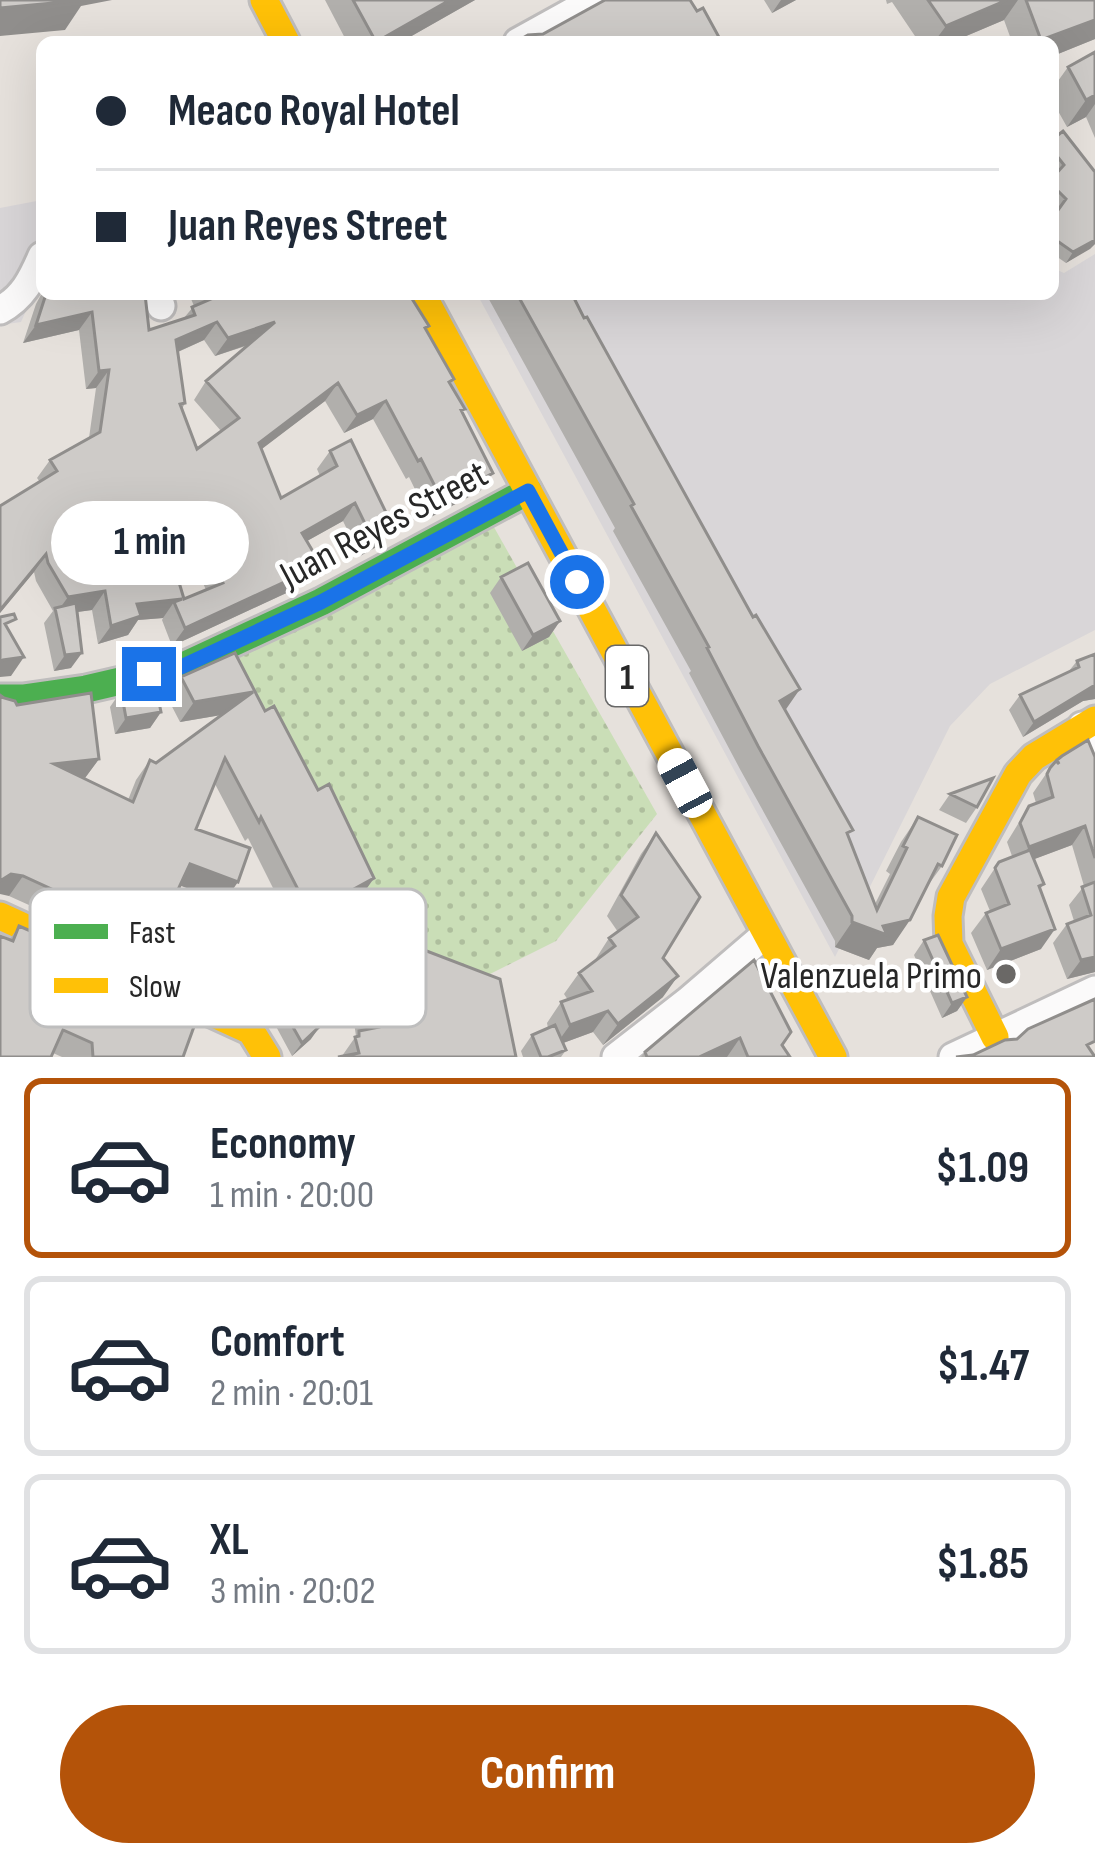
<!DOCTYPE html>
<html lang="en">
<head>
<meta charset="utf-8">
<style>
  body { margin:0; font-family:"Sofia Sans Condensed",sans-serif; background:#f2f2f3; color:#1f2937; height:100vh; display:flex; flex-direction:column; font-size:45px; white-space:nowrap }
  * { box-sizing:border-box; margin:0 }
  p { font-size:39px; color:#747a83 }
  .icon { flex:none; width:66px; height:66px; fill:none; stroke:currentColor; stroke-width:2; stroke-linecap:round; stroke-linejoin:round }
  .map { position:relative; height:1057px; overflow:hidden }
  .drawer { display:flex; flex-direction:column; background:#fff; flex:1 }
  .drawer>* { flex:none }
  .guide { position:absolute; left:36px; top:36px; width:1023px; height:264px; border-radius:18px; box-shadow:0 12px 48px #0002; display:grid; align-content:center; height:264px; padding:0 60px; background:#fff }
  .end { position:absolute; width:54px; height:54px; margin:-27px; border:15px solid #1a73e8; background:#fff; box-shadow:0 0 0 6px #fff }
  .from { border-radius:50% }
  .bubble { position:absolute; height:84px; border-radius:42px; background:#fff; box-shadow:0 12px 48px #0002; font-size:39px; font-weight:700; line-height:84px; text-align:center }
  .car { position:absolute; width:36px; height:72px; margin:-36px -18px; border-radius:15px; box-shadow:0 0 9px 3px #0007; background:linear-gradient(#fff 24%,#345 0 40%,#fff 0 76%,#345 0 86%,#fff 0) }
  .guide b { display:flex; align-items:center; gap:42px; height:114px; font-size:45px }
  .guide b+b { border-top:3px solid #e0e1e3 }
  .guide i { width:30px; height:30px; background:#1f2937 }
  ul { padding:21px 0 0; list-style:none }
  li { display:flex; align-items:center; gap:36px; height:180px; margin:0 24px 18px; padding:0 36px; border:6px solid #e0e1e3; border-radius:18px }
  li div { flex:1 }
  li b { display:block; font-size:45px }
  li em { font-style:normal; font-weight:700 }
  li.selected { border-color:#b45309 }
  li>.icon { width:108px; height:108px; stroke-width:1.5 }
  .action { display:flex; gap:24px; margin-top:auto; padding:24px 60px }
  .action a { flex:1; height:138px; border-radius:72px; background:#b45309; color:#fff; font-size:48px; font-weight:700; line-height:138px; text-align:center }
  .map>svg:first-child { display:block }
  .industrial { fill:#d9d6d8 }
  .grass { fill:url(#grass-dots) }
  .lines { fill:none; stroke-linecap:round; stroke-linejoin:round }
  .street-casing { stroke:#bfbdbd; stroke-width:33 }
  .fast-casing { stroke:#bfbdbd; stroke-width:33 }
  .slow-casing { stroke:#bfbdbd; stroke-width:33 }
  .street { stroke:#fbfafa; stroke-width:27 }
  .fast { stroke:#4caf50; stroke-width:27 }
  .slow { stroke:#ffc107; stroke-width:27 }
  .wall { fill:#b1afac; fill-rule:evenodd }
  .shaded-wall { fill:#908e8c }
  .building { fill:#cecbc8; stroke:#908e8c; stroke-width:3; fill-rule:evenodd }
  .route { stroke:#1a73e8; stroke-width:15 }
  .poi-dot { fill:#6a6866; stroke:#fff; stroke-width:4.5 }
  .labels { text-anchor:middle; stroke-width:9; stroke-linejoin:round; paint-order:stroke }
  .shield { fill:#fff; stroke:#686868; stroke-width:3 }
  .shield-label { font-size:36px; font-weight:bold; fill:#272727 }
  .street-label { font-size:39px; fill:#272727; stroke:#fff }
  .poi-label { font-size:39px; fill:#272727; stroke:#fff; text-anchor:end }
  .key { fill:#fff; stroke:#bebebe; stroke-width:3 }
  .key-label { font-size:33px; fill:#272727 }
</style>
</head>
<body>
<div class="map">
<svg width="1095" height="1057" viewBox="0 0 1095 1057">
  <defs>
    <pattern id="grass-dots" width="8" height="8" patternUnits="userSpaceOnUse" patternTransform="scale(3)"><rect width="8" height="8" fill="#cadeb7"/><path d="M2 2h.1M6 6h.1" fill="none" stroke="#aebe9d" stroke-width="1.8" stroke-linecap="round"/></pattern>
  </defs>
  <rect width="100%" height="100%" fill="#e6e1dc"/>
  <!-- industrial -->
  <path class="industrial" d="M42,200V275L21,322L0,325V208Z
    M1095,254V630L990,684L950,726L835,957L477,294H1053V268L1064,273Z"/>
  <!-- grass -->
  <path class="grass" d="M491,522L657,814L556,941L470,984L399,958L231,659Z"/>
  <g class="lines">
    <!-- street casing -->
    <g class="street-casing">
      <path id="street" d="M518,42L594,0
        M157,294L161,306
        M0,310C23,298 32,279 42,256
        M1082,726L1095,755
        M616,1057L688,1001L766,934
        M953,1057L1095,990"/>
    </g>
    <!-- fast casing -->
    <g class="fast-casing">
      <path id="fast" d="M0,698H23L86,689L181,667L321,602L528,491"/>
    </g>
    <!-- slow casing -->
    <g class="slow-casing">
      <path id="slow" d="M264,0L286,42
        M422,294L833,1057
        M0,916L251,1031L267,1057
        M995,1037L949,944L948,916L951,897L1018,774L1034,757L1095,720"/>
    </g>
    <!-- street -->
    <use href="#street" class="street"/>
    <!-- fast -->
    <use href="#fast" class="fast"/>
    <!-- slow -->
    <use href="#slow" class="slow"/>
  </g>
  <!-- wall -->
  <path class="wall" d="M325,0H475L401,42H347Z
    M764,0H796L772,13Z
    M886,0H1095V39L1053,56V42H1012L1004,20L952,42H919L892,2L887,4Z
    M1095,52V138L1086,117L1067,127L1053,102V88L1068,67Z
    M1053,139L1095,172V244L1066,263L1053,254V217L1059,209L1053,204V177L1056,174L1053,171Z
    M42,293L102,294L149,330L183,319L194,306L189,294H409L426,330L454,379L450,384L465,409L462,412L480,491L429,518L409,477L406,479L373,419L344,433L325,401L261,449L281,498L320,476L317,469L330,451L393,527L380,545L360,556L343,521L307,541L321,565L308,583L172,646L162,620L163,618L138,620L128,635L98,644L92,610L77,612L71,668L54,671L44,623L53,611L36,581L34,572L0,613V506L40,482L37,478L50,460L89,438L96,388L86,389L79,330L23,343L36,304ZM204,340L215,356L249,345L206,381L194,400L221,431L197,449L182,409L185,403L178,352ZM197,569L206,590L184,599L176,574Z
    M486,294H572L848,836L875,904L890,874L886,871L901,842L918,817L942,866L926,888L893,945L877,948L869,960L835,947V941L741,771L689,673L691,671L613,531L615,528Z
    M501,577L560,621L549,637L522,651L490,593Z
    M1095,654V699L1083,701L1023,737L1009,710L1020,695L1069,671L1077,661Z
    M181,677L265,711L318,790L374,878L360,898L302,930L344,957L364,927L516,1057L342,1056L356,1036L345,962L323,995L313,989L301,1005L311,1039L292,1056L272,1019L260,1011L216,990L244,922L253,909L292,926L248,838L245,841L215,784L196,829L224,902L180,885L156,937L142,956L9,896L17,705L99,759L85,778L128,800L136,780L150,760L156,763L221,715L180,722L167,697Z
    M121,691L161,712L150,728L115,734L110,707Z
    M1095,757V972L1067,979L1053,943L1067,924L1074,921L1069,905L1084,886L1072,845L1034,859L1044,884L1040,889L1041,949L987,970L971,933L986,913L990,911L981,889L999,862L1012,856L1007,842L1029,806L1036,803L1033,793L1050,768Z
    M950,794L977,807L966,823L939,810Z
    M656,833L663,958V997L603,1045L593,1032L563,1043L566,1050L561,1057H523L521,1051L532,1035L548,1028L547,1023L561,1002L568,1000L564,994L579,973L595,960L609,938L618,932L607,916L641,854Z
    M19,926L42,948L94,974L100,966L178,1006L183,1057H62L53,1053L10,939Z
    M924,940L967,997L957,1011L942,1018L914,955Z
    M754,960L782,1045L790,1057H641L645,1052Z"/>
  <!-- shaded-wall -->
  <path class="shaded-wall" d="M70,0H112L81,6L65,30L0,36V8Z
    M450,0H475L401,42H376Z
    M781,0H796L772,13Z
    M1007,0H1018L1004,20L952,42H934L946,26Z
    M1095,20V39L1053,56V42H1040Z
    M1095,95V104L1086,117L1067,127L1086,100Z
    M1095,240V244L1090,249L1066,263L1073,252Z
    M92,312L79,330L23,343L36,325Z
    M217,322L204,340L164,358L176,340Z
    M275,322L262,340L215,356L228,338Z
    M109,370L96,388L86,389L99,371Z
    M338,383L325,401L246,461L259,443Z
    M386,401L373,419L344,433L357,415Z
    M493,473L480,491L429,518L442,500Z
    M355,503L343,521L289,551L302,533Z
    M393,527L380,545L360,556L372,538Z
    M210,551L197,569L159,577L172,559Z
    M46,554L34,572L0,613V610Z
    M321,565L308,583L172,646L185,628Z
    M105,591L92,610L55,615L68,597Z
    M182,599L174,602L163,618L138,620L128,635L98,644L111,626L137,604Z
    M560,621L549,637L522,651L533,635Z
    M82,653L71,668L54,671L65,655Z
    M24,657L11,676L0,677V662L3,660Z
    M1095,685V699L1083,701L1023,737L1034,722Z
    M800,689L782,715L780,701Z
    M253,692L239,712L180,722L194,702Z
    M161,712L150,728L115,734L126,718Z
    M99,759L85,778L54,764Z
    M1085,826L1072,845L1016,866L1029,847Z
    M190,864L238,882L224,902L176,884Z
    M11,874L23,876L9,896L0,894V881Z
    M374,878L360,898L296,933L310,913Z
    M910,920L893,945L877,948L869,960L835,947L852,922L883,926Z
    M1055,929L1041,949L987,970L1001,949Z
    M1095,957V972L1067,979L1081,960Z
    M678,976L663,997L603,1045L618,1024Z
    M967,997L957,1011L942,1018L952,1003Z
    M608,1011L593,1032L555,1046L570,1025Z
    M321,1025L311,1039L292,1056L302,1043Z
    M740,1038L727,1057H699Z"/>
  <!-- building -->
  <path class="building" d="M0,0H85L0,8Z
    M353,0H450L376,42Z
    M605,0H690L697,11L703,8L720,39L714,42H516L528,35L543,34Z
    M928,0H1007L946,26Z
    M1026,0H1095V20L1041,40Z
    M1095,52V95L1086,100L1068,67Z
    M1063,131L1095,172V240L1073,252L1053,238V217L1066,199L1053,186V177L1064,165L1053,151V139Z
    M46,294H145L149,330L195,315L192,307L211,299L209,294H409L429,326L425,328L454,379L449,382L465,409L461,410L493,473L442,500L421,459L418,461L386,401L357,415L338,383L259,443L281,498L337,466L330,451L351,440L393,527L372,538L355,503L302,533L321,565L185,628L174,602L182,599L137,604L141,616L111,626L105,591L68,597L48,563L46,554L0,610V506L57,471L50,460L100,432L109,370L99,371L92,312L36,325ZM217,322L228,338L275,322L206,381L239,418L197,449L180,404L185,403L176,340ZM210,551L223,583L184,599L172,559Z
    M517,294H572L584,318L587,317L753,617L756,615L800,689L780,701L853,830L847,833L877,910L907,848L903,846L918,817L957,835L942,866L938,864L910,920L883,926L887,935L852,922V916L758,746L707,648L709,647L631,506L634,504Z
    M528,563L560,621L533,635L501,577Z
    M76,603L82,653L65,655L55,608Z
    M14,614L16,619L5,624L24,657L3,660L0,662V617Z
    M235,653L265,711L274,706L318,790L329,784L374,878L310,913L261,817L259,822L225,758L196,829L250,848L238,882L190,864L156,937L23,876L11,874L0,881V695L4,698L15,701L17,705L91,693L99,759L54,764L133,802L150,760L156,763L253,692L194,702L181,677Z
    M1095,654V685L1034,722L1020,695L1079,667L1077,661Z
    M155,683L161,712L126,718L121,691Z
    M1088,740L1095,757V858L1085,826L1029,847L1020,823L1029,806L1053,797L1047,774L1050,768L1056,761L1059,764L1057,760L1062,756Z
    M993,778L977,807L950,794Z
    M656,833L700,897L663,958L678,976L618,1024L608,1011L570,1025L561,1002L592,991L579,973L615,946L609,938L638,917L621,895Z
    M1030,850L1044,884L1039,886L1055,929L1001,949L986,913L1009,904L995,868L999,862Z
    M1095,882V957L1081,960L1067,924L1091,915L1082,887Z
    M253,909L306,932L347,959L332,981L322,975L301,1005L321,1025L302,1043L281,1006L270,997L225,977Z
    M19,926L47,938L42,948L96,975L100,966L160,992L181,998L178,1006L200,1010L183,1057H93L92,1043L63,1030L51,1057H0V936L13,941Z
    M364,927L500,979L516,1057H338L359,1053L355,1037L359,1036V1031L379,1027Z
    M938,935L967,997L952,1003L924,940Z
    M754,960L791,1032L782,1045L790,1057H748L740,1038L699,1057H647L645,1052Z
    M1095,999V1041L1087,1045L1095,1057H956L973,1055L1005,1040L1017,1039L1028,1029Z
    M555,1025L566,1050L548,1057H541L532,1035Z"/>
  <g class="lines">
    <!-- route -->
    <path class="route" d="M149,674L181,667L321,602L528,491L577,582"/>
  </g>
  <!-- markers -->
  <circle class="poi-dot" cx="1006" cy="974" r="12"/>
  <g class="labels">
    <!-- shield labels -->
    <rect class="shield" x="606" y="646" width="42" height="60" rx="9"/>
    <g class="shield-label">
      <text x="627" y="689">1</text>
    </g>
    <!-- street labels -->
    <g class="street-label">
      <text transform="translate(383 523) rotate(-28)" y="14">Juan Reyes Street</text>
    </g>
    <!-- poi labels -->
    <g class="poi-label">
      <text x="982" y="988">Valenzuela Primo</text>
    </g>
  </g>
  <!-- legend -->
  <rect x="30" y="889" width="396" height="138" rx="18" class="key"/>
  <rect x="54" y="924" width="54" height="15" fill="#4caf50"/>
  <rect x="54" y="978" width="54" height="15" fill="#ffc107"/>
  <g class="key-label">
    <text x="129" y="943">Fast</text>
    <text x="129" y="997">Slow</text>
  </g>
</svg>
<i class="end from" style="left:577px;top:582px"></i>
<i class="end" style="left:149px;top:674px"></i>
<div class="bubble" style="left:51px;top:501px;width:198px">1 min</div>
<i class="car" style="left:685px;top:783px;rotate:332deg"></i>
<div class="guide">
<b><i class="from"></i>Meaco Royal Hotel</b>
<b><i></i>Juan Reyes Street</b>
</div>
</div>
<section class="drawer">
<ul>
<li class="selected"><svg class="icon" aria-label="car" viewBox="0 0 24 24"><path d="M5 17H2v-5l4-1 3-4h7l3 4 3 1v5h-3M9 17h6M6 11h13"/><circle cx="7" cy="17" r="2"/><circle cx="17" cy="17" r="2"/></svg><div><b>Economy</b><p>1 min · 20:00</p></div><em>$1.09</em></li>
<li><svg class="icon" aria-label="car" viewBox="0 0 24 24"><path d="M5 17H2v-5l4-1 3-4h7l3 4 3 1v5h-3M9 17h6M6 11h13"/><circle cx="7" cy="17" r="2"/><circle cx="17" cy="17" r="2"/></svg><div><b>Comfort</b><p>2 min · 20:01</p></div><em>$1.47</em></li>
<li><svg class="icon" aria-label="car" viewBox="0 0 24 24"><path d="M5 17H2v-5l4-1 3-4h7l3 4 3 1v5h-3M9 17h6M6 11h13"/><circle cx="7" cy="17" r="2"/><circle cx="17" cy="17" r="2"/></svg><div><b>XL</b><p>3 min · 20:02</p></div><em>$1.85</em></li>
</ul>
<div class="action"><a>Confirm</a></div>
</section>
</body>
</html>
